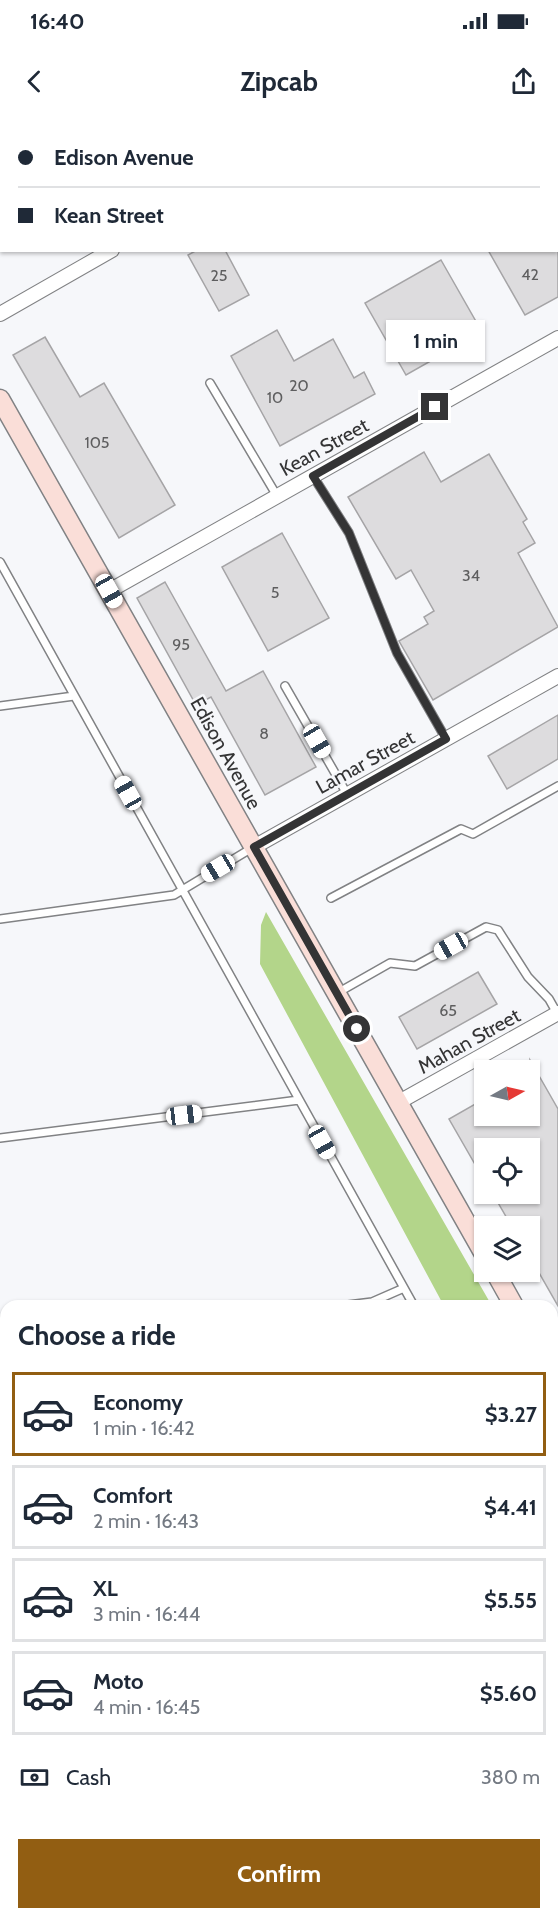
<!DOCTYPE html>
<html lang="en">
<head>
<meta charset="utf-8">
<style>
  body { margin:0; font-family:Cabin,sans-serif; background:#f6f6f7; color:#1f2937; height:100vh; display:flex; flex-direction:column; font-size:22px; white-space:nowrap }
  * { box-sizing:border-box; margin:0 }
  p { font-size:20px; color:#747a83 }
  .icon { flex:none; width:33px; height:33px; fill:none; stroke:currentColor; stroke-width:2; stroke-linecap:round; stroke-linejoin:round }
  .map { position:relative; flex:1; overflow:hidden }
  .sheet { position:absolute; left:0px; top:1180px; width:558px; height:620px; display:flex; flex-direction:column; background:#fff; border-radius:18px 18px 0 0; box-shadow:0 2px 4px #0004 }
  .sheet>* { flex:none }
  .banner { position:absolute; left:0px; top:0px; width:558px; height:132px; box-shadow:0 2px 4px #0004; display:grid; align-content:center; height:132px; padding:0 18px; background:#fff }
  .needle { width:39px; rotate:82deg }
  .tools { position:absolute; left:474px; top:940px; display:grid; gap:12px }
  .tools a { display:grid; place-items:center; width:66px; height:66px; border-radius:0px; background:#fff; box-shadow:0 2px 4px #0004; font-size:30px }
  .end { position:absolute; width:27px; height:27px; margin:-14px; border:8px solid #343435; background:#fff; box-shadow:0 0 0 3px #fff }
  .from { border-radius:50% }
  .bubble { position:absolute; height:42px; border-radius:0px; background:#fff; box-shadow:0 2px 4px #0004; font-size:20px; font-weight:800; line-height:42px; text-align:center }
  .car { position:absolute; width:18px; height:36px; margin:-18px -9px; border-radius:8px; box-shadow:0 0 4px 2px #0007; background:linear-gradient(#fff 24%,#345 0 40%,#fff 0 76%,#345 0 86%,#fff 0) }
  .banner b { display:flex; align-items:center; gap:21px; height:57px; font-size:22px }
  .banner b+b { border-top:2px solid #e0e1e3 }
  .banner i { width:15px; height:15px; background:#1f2937 }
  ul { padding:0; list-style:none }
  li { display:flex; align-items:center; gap:18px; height:84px; margin:0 12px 9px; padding:0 6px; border:3px solid #e0e1e3; border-radius:0px }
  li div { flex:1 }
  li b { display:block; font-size:22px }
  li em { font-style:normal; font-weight:800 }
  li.current { border-color:#925e12 }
  li>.icon { width:54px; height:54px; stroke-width:1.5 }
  h2 { padding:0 18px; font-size:27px; line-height:72px }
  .pay { display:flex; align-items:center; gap:15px; height:66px; padding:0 18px; font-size:22px }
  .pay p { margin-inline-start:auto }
  .cta { display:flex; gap:12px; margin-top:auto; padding:12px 18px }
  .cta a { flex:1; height:69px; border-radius:0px; background:#925e12; color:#fff; font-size:24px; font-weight:800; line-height:69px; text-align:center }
  .status { display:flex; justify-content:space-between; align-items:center; height:42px; padding:0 30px; background:#fff; direction:ltr }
  .status svg { height:16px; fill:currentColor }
  header { display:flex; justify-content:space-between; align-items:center; height:78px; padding:0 18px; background:#fff; font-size:27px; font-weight:800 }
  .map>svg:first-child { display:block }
  .green { fill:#b3d58a }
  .building { fill:#dddcde; stroke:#a5a4a6; stroke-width:1.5 }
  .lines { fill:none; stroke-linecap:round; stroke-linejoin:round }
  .lane-casing { stroke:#818284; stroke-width:10 }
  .street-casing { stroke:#818284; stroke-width:16 }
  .secondary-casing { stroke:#818284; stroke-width:21 }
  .lane { stroke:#fff; stroke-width:7 }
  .street { stroke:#fff; stroke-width:14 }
  .secondary { stroke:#faded8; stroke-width:18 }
  .route { stroke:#343435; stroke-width:8 }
  .labels { text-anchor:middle; stroke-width:5; stroke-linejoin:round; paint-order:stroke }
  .number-label { font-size:16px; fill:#5e5e5f }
  .street-label { font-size:20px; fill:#343435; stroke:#f6f7fa }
</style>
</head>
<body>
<div class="status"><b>16:40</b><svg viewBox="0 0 49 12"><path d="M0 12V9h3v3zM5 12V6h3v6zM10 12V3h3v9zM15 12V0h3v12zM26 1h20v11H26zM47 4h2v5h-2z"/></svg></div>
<header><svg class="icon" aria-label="back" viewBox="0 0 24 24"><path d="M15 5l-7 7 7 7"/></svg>Zipcab<svg class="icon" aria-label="share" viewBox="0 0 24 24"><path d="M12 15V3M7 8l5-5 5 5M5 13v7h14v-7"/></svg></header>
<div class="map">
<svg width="558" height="1799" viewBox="0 0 558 1799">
  <rect width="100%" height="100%" fill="#f6f7fa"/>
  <!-- green -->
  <path class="green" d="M266,792L492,1186H444L260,844L261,805Z
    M552,1290L558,1301V1347H552Z
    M556,1443L558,1444V1739L552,1737V1452L556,1449Z
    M0,1466L6,1468V1600L0,1599Z"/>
  <!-- building -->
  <path class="building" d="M197,130H225L249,175L219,191L188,135Z
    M488,130H558V177L525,195Z
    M441,140L482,212L406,255L365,183Z
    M277,210L294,241L333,219L354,258L364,252L375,274L280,326L231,236Z
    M45,217L80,277L104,263L175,385L119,418L13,235Z
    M424,332L441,362L489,334L527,399L523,402L535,423L518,433L558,507L433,580L399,521L428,504L424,497L434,491L411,450L396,459L348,377Z
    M282,413L329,498L268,531L222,447Z
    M165,462L226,571L263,551L316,647L265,675L211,577L196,585L137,478Z
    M558,595V639L507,669L488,636Z
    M478,852L497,884L417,929L399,897Z
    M530,940L558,989V1186L530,1137V1107H512L493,1074H530V1029H484V1060L449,999L484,979V996H530Z"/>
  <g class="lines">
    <!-- lane casing -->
    <g class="lane-casing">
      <path id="lane" d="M533,0L534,2
        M210,263L277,376
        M313,356L349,413L397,533L446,619
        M0,442L414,1186
        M285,566L347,674
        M0,586L74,576
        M331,778L461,709L473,714L558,666
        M0,799L174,775L252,728
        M339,872L390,843L415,846L486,807L498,810L528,857L549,879L558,895
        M0,1018L299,980
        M340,1186L372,1182L404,1168
        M0,1231H6
        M0,1451L6,1453"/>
    </g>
    <!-- street casing -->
    <g class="street-casing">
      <path id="street" d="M341,2L344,0
        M0,194L112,130
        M109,471L558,218
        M254,727L558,556
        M399,982L558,893
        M552,1233L558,1229
        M114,1794L116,1799
        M546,1794L549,1799"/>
    </g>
    <!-- secondary casing -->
    <g class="secondary-casing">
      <path id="secondary" d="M0,279L484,1134
        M495,1152L514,1186
        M552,1253L558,1264
        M0,1616L6,1617
        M552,1753L558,1755"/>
    </g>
    <!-- lane -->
    <use href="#lane" class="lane"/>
    <!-- street -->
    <use href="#street" class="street"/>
    <!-- secondary -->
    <use href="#secondary" class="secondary"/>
  </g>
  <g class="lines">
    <!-- route -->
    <path class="route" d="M357,909L254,727L446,619L397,533L349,413L313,356L435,287"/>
  </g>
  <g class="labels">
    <!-- number labels -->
    <g class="number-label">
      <text x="530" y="160">42</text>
      <text x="219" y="161">25</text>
      <text x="299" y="271">20</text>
      <text x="275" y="283">10</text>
      <text x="97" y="328">105</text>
      <text x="471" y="461">34</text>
      <text x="275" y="478">5</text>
      <text x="181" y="530">95</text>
      <text x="264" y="619">8</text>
      <text x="448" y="896">65</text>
    </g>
    <!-- street labels -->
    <g class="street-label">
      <text transform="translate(324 327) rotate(-29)" y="7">Kean Street</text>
      <text transform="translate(226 633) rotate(61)" y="7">Edison Avenue</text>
      <text transform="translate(365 642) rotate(-29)" y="7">Lamar Street</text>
      <text transform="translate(469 921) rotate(-29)" y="7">Mahan Street</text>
    </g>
  </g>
</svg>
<div class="tools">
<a><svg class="needle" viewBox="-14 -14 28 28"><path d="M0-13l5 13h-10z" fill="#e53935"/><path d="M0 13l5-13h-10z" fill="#747a83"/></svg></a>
<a><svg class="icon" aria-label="locate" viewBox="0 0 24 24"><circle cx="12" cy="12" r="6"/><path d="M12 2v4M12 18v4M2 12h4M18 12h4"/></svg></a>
<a><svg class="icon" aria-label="layers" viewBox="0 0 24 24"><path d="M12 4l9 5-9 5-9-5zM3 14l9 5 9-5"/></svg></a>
</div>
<i class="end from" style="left:357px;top:909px"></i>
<i class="end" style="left:435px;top:287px"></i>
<div class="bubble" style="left:386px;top:200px;width:99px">1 min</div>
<i class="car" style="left:109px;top:471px;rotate:151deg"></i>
<i class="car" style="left:317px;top:621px;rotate:150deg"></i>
<i class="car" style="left:128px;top:673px;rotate:331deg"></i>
<i class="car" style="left:218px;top:748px;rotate:239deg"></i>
<i class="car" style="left:451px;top:826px;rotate:241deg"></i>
<i class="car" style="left:184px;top:995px;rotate:83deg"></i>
<i class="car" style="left:322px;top:1022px;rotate:151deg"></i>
<div class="banner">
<b><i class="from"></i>Edison Avenue</b>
<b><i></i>Kean Street</b>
</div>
<section class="sheet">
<h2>Choose a ride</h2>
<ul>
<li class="current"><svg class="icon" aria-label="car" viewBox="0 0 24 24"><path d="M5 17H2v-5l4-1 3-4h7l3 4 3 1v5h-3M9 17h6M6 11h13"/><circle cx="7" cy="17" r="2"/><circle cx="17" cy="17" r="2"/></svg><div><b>Economy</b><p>1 min · 16:42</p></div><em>$3.27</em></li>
<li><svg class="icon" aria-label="car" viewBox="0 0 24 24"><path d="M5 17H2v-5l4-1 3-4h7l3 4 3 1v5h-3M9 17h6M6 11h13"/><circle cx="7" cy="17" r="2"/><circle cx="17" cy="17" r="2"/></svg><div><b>Comfort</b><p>2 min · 16:43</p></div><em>$4.41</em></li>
<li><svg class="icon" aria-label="car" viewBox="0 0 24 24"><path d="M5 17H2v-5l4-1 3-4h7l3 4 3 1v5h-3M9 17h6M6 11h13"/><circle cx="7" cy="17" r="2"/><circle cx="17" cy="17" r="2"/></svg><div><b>XL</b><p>3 min · 16:44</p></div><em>$5.55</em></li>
<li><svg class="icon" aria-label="car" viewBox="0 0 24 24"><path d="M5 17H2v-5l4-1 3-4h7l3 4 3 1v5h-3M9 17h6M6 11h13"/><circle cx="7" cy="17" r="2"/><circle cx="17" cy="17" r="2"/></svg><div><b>Moto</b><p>4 min · 16:45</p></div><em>$5.60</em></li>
</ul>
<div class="pay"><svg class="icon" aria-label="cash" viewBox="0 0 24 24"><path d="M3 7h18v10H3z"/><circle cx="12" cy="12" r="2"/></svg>Cash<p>380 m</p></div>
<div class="cta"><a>Confirm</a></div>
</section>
</div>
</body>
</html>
